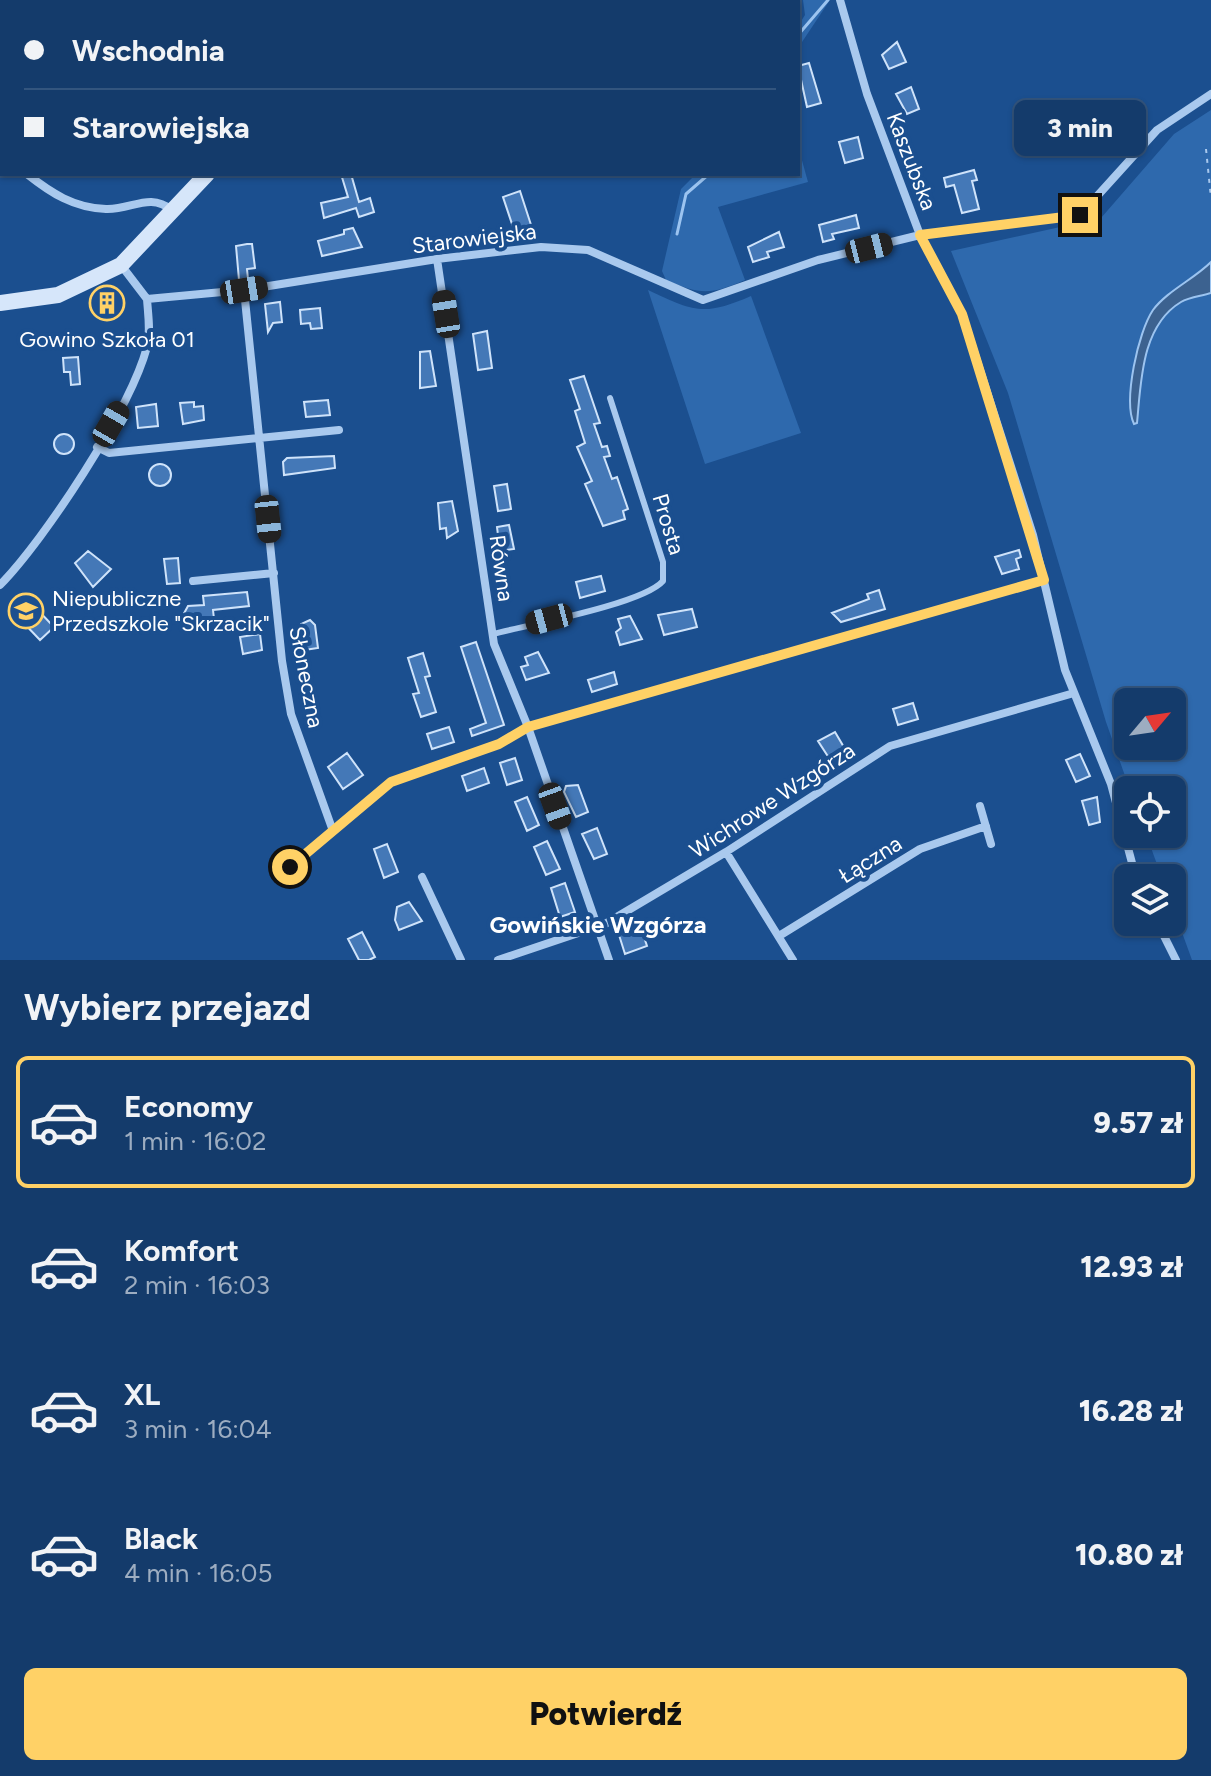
<!DOCTYPE html>
<html lang="pl">
<head>
<meta charset="utf-8">
<style>
  body { margin:0; font-family:Figtree,sans-serif; background:#214673; color:#f1f3f6; height:100vh; display:flex; flex-direction:column; font-size:30px; white-space:nowrap }
  * { box-sizing:border-box; margin:0 }
  p { font-size:26px; color:#9dadc1 }
  .icon { flex:none; width:44px; height:44px; fill:none; stroke:currentColor; stroke-width:2; stroke-linecap:round; stroke-linejoin:round }
  .map { position:relative; height:960px; overflow:hidden }
  .details { display:flex; flex-direction:column; background:#143b6b; flex:1 }
  .details>* { flex:none }
  .guide { position:absolute; left:0px; top:0px; width:800px; height:176px; box-shadow:0 2px 6px #0004,0 0 0 2px #33557e; display:grid; align-content:center; height:176px; padding:0 24px; background:#143b6b }
  .needle { width:52px; rotate:61deg }
  .fabs { position:absolute; left:1114px; top:688px; display:grid; gap:16px }
  .fabs a { display:grid; place-items:center; width:72px; height:72px; border-radius:12px; background:#143b6b; box-shadow:0 2px 6px #0004,0 0 0 2px #33557e; font-size:40px }
  .end { position:absolute; width:36px; height:36px; margin:-18px; border:10px solid #ffd166; background:#111; box-shadow:0 0 0 4px #111 }
  .from { border-radius:50% }
  .bubble { position:absolute; height:56px; border-radius:12px; background:#143b6b; box-shadow:0 2px 6px #0004,0 0 0 2px #33557e; font-size:26px; font-weight:800; line-height:56px; text-align:center }
  .car { position:absolute; width:24px; height:48px; margin:-24px -12px; border-radius:10px; box-shadow:0 0 6px 2px #0007; background:linear-gradient(#222 24%,#8ab4d8 0 40%,#222 0 76%,#8ab4d8 0 86%,#222 0) }
  .guide b { display:flex; align-items:center; gap:28px; height:76px; font-size:30px }
  .guide b+b { border-top:2px solid #33557e }
  .guide i { width:20px; height:20px; background:#f1f3f6 }
  ul { padding:0; list-style:none }
  li { display:flex; align-items:center; gap:24px; height:132px; margin:0 16px 12px; padding:0 8px; border:4px solid transparent; border-radius:12px }
  li div { flex:1 }
  li b { display:block; font-size:30px }
  li em { font-style:normal; font-weight:800 }
  li.active { border-color:#ffd166 }
  li>.icon { width:72px; height:72px; stroke-width:1.5 }
  h2 { padding:0 24px; font-size:36px; line-height:96px }
  .button { display:flex; gap:16px; margin-top:auto; padding:16px 24px }
  .button a { flex:1; height:92px; border-radius:12px; background:#ffd166; color:#111; font-size:32px; font-weight:800; line-height:92px; text-align:center }
  .map>svg:first-child { display:block }
  .green { fill:#2e69ad; fill-rule:evenodd }
  .water { fill:#3c6290; stroke:#9cc4f0; stroke-width:2 }
  .lines { fill:none; stroke-linecap:round; stroke-linejoin:round }
  .stream { stroke:#9cc4f0; stroke-width:3 }
  .building { fill:#4478b7; stroke:#cfe3fa; stroke-width:2 }
  .path { stroke:#a9c9ee; stroke-width:2; stroke-dasharray:4 6; stroke-linecap:butt }
  .lane { stroke:#a9c9ee; stroke-width:6 }
  .street { stroke:#a9c9ee; stroke-width:8 }
  .secondary { stroke:#d6e6fa; stroke-width:16 }
  .route { stroke:#ffd166; stroke-width:10 }
  .labels { text-anchor:middle; stroke-width:8; stroke-linejoin:round; paint-order:stroke }
  .street-label { font-size:22px; fill:#fff; stroke:#1b4f8f }
  .poi-label { font-size:22px; fill:#fff; stroke:#1b4f8f }
  .neighbourhood-label { font-size:24px; font-weight:bold; fill:#fff; stroke:#1b4f8f }
</style>
</head>
<body>
<div class="map">
<svg width="1211" height="960" viewBox="0 0 1211 960">
  <rect width="100%" height="100%" fill="#1b4f8f"/>
  <!-- green -->
  <path class="green" d="M803,0H830L798,48V26L805,15Z
    M1211,110V960H1192L1172,905V878H1162L1146,834H1172V790H1130L1106,722L1008,393L951,251L1101,218L1174,134ZM1128,702H1172V746H1128Z
    M798,146L808,182L718,207L745,280C710,295 701,295 666,280L662,271L681,189L696,174H798Z
    M648,290C693,311 703,317 751,296L801,433L705,464Z"/>
  <!-- water -->
  <path class="water" d="M1211,262V293C1202,296 1189,297 1181,302C1141,326 1141,383 1137,423L1134,424C1123,401 1138,332 1153,310C1167,291 1194,279 1211,262Z"/>
  <g class="lines">
    <!-- stream -->
    <path class="stream" d="M677,2L690,0
      M798,35L828,0
      M677,234L686,194L709,174"/>
  </g>
  <!-- building -->
  <path class="building" d="M897,42L906,62L889,69L882,55Z
    M809,63L821,103L807,107L798,66Z
    M911,87L919,109L907,114L896,94Z
    M858,137L863,158L845,163L839,142Z
    M974,170L977,180L972,181L979,209L962,213L954,185L946,187L944,178Z
    M341,174H351L359,202L370,198L374,212L359,217L356,208L324,218L321,203L348,197Z
    M520,191L533,231L516,236L503,197Z
    M856,215L859,228L832,234L834,239L823,242L819,225Z
    M353,228L362,247L322,256L318,241L344,234V230Z
    M779,232L784,247L767,252L769,257L753,262L748,247Z
    M247,244H252L255,268L247,269L248,279L239,280L236,246Z
    M280,302L282,322L273,323L268,332L265,304Z
    M320,308L322,328L311,329L310,323L301,324L300,310Z
    M487,331L492,368L478,370L473,334Z
    M430,351L436,386L420,388V352Z
    M78,357L80,384L71,385L70,372H64L63,358Z
    M584,376L600,423L594,424L602,447L607,446L610,456L604,457L612,479L617,477L628,509L623,511L625,519L603,526L585,484L592,481L577,447L585,443L575,411L580,409L570,380Z
    M328,400L330,415L306,417L304,402Z
    M194,402V407L203,406L204,420L183,424L180,403Z
    M156,404L158,426L138,428L136,407Z
    M54 444a10 10 0 1 1 20 0a10 10 0 1 1-20 0Z
    M334,456L335,468L284,475L283,462L287,458Z
    M149 475a11 11 0 1 1 22 0a11 11 0 1 1-22 0Z
    M507,484L511,509L498,511L494,486Z
    M452,501L458,531L447,538L446,528L440,529L438,503Z
    M509,525L514,549L500,551L497,527Z
    M1019,550L1021,557L1016,559L1019,569L1002,574L995,557Z
    M88,551L111,569L93,587L75,563Z
    M178,558L180,583L167,584L164,559Z
    M601,576L605,591L580,598L576,582Z
    M879,590L885,609L841,622L832,613L869,599L867,594Z
    M247,592L249,606L213,610L214,619L202,622L193,623V616L182,617L188,606L204,605L203,596Z
    M33,605L54,627L40,640L19,618Z
    M692,609L697,627L664,635L658,615Z
    M630,616L642,639L620,645L616,632L621,628L618,619Z
    M310,620L315,625L318,648L304,650L301,624Z
    M260,634L262,650L243,654L240,637Z
    M476,642L504,725L472,736L470,729L486,723L461,647Z
    M538,652L549,673L526,680L521,667L528,665L525,657Z
    M423,653L430,676L425,677L436,712L421,717L413,694L419,693L408,658Z
    M614,672L617,684L592,692L588,680Z
    M913,703L918,719L898,725L893,709Z
    M449,727L454,742L432,749L427,734Z
    M835,732L845,749L829,758L818,741Z
    M347,753L363,775L343,789L328,767Z
    M1080,754L1090,776L1076,782L1066,760Z
    M515,758L522,780L507,785L500,763Z
    M484,768L489,783L467,791L462,776Z
    M578,785L588,812L576,817L564,792L566,786Z
    M527,797L539,825L527,831L515,802Z
    M1097,797L1100,822L1089,825L1082,801Z
    M597,828L607,854L594,859L582,834Z
    M547,841L560,869L546,875L534,847Z
    M387,844L398,872L384,878L374,849Z
    M565,883L575,912L560,917L551,888Z
    M409,902L422,921L399,930L395,920L397,907Z
    M641,928L647,946L625,954L619,935Z
    M362,932L375,957L369,960H359L348,939Z"/>
  <g class="lines">
    <!-- path -->
    <path class="path" d="M1206,149L1211,198"/>
    <!-- lane -->
    <path class="lane" d="M493,634C528,625 643,604 663,581V562L610,398"/>
    <!-- street -->
    <path class="street" d="M61,0L62,2
      M840,0L867,94L920,235L962,314L1033,535L1065,670L1111,784L1136,878
      M7,2L12,0
      M0,6L2,5
      M0,146L2,149
      M27,174C51,193 74,208 106,209C132,210 149,192 172,210
      M437,259L494,644L528,727L609,960
      M121,265L147,299L244,290L437,259L541,247L588,250L703,300L818,260L920,235L1080,215L1157,130L1211,94
      M244,290L282,661L291,714L333,831
      M97,447L109,453L339,430
      M193,581L274,573
      M0,585C45,539 130,410 147,347C151,332 148,314 147,299
      M980,806L991,844
      M726,852L793,960
      M290,867L391,782L499,744L528,727L1044,580
      M422,877L461,960
      M1157,922L1176,960
      M779,936L920,849L986,826
      M498,960L605,924L726,852L890,746L1074,693"/>
    <!-- secondary -->
    <path class="secondary" d="M522,2L527,0
      M0,303L58,295L121,265L207,174"/>
  </g>
  <g class="lines">
    <!-- route -->
    <path class="route" d="M290,867L391,782L499,744L528,727L1044,580L962,314L920,235L1080,215"/>
  </g>
  <!-- icons -->
  <defs>
    <g id="building-ring" transform="scale(1.8)"><circle r="9.5" fill="#1b4f8f" stroke="#ffd166" stroke-width="1.5"/><path d="M-4-6H4V6H1V3H-1V6H-4ZM-2.5-4.3h1.7v1.8h-1.7ZM.8-4.3h1.7v1.8H.8ZM-2.5-1h1.7V.8h-1.7ZM.8-1h1.7V.8H.8Z" fill="#ffd166"/></g>
    <g id="school-ring" transform="scale(1.8)"><circle r="9.5" fill="#1b4f8f" stroke="#ffd166" stroke-width="1.5"/><path d="M0-5L7-2L0 1L-7-2ZM-4 1L0 2.5L4 1V4Q0 6-4 4Z" fill="#ffd166"/></g>
  </defs>
  <g fill-rule="evenodd">
    <use href="#building-ring" x="107" y="303"/>
    <use href="#school-ring" x="26" y="611"/>
  </g>
  <g class="labels">
    <!-- street labels -->
    <g class="street-label">
      <text transform="translate(912 161) rotate(69)" y="8">Kaszubska</text>
      <text transform="translate(474 238) rotate(-7)" y="8">Starowiejska</text>
      <text transform="translate(669 524) rotate(73)" y="8">Prosta</text>
      <text transform="translate(502 568) rotate(82)" y="8">Równa</text>
      <text transform="translate(307 677) rotate(79)" y="8">Słoneczna</text>
      <text transform="translate(772 800) rotate(-33)" y="8">Wichrowe Wzgórza</text>
      <text transform="translate(870 859) rotate(-32)" y="8">Łączna</text>
    </g>
    <!-- poi labels -->
    <g class="poi-label">
      <text x="107" y="347">Gowino Szkoła 01</text>
      <text x="52" y="606" text-anchor="start">Niepubliczne<tspan x="52" dy="25">Przedszkole "Skrzacik"</tspan></text>
    </g>
    <!-- neighbourhood labels -->
    <g class="neighbourhood-label">
      <text x="598" y="933">Gowińskie Wzgórza</text>
    </g>
  </g>
</svg>
<div class="fabs">
<a><svg class="needle" viewBox="-14 -14 28 28"><path d="M0-13l5 13h-10z" fill="#e53935"/><path d="M0 13l5-13h-10z" fill="#9dadc1"/></svg></a>
<a><svg class="icon" aria-label="locate" viewBox="0 0 24 24"><circle cx="12" cy="12" r="6"/><path d="M12 2v4M12 18v4M2 12h4M18 12h4"/></svg></a>
<a><svg class="icon" aria-label="layers" viewBox="0 0 24 24"><path d="M12 4l9 5-9 5-9-5zM3 14l9 5 9-5"/></svg></a>
</div>
<i class="end from" style="left:290px;top:867px"></i>
<i class="end" style="left:1080px;top:215px"></i>
<div class="bubble" style="left:1014px;top:100px;width:132px">3 min</div>
<i class="car" style="left:869px;top:248px;rotate:76deg"></i>
<i class="car" style="left:244px;top:290px;rotate:81deg"></i>
<i class="car" style="left:446px;top:314px;rotate:351deg"></i>
<i class="car" style="left:111px;top:424px;rotate:30deg"></i>
<i class="car" style="left:268px;top:519px;rotate:174deg"></i>
<i class="car" style="left:549px;top:619px;rotate:255deg"></i>
<i class="car" style="left:555px;top:806px;rotate:160deg"></i>
<div class="guide">
<b><i class="from"></i>Wschodnia</b>
<b><i></i>Starowiejska</b>
</div>
</div>
<section class="details">
<h2>Wybierz przejazd</h2>
<ul>
<li class="active"><svg class="icon" aria-label="car" viewBox="0 0 24 24"><path d="M5 17H2v-5l4-1 3-4h7l3 4 3 1v5h-3M9 17h6M6 11h13"/><circle cx="7" cy="17" r="2"/><circle cx="17" cy="17" r="2"/></svg><div><b>Economy</b><p>1 min · 16:02</p></div><em>9.57 zł</em></li>
<li><svg class="icon" aria-label="car" viewBox="0 0 24 24"><path d="M5 17H2v-5l4-1 3-4h7l3 4 3 1v5h-3M9 17h6M6 11h13"/><circle cx="7" cy="17" r="2"/><circle cx="17" cy="17" r="2"/></svg><div><b>Komfort</b><p>2 min · 16:03</p></div><em>12.93 zł</em></li>
<li><svg class="icon" aria-label="car" viewBox="0 0 24 24"><path d="M5 17H2v-5l4-1 3-4h7l3 4 3 1v5h-3M9 17h6M6 11h13"/><circle cx="7" cy="17" r="2"/><circle cx="17" cy="17" r="2"/></svg><div><b>XL</b><p>3 min · 16:04</p></div><em>16.28 zł</em></li>
<li><svg class="icon" aria-label="car" viewBox="0 0 24 24"><path d="M5 17H2v-5l4-1 3-4h7l3 4 3 1v5h-3M9 17h6M6 11h13"/><circle cx="7" cy="17" r="2"/><circle cx="17" cy="17" r="2"/></svg><div><b>Black</b><p>4 min · 16:05</p></div><em>10.80 zł</em></li>
</ul>
<div class="button"><a>Potwierdź</a></div>
</section>
</body>
</html>
